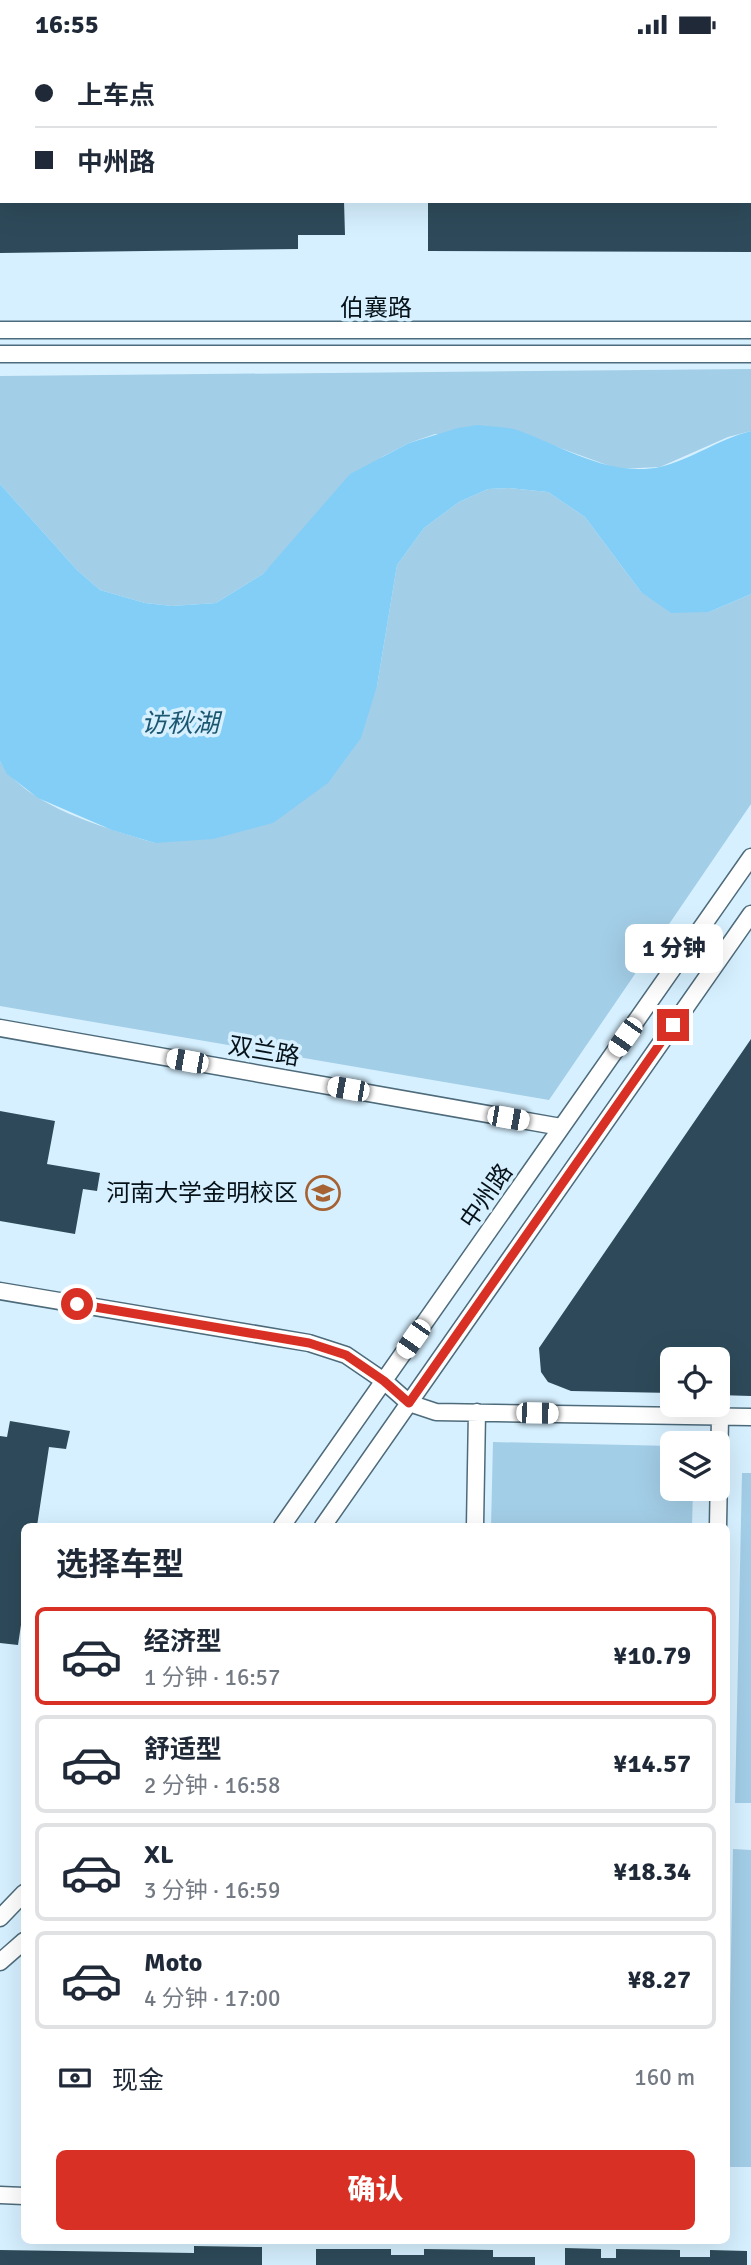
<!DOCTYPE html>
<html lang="zh">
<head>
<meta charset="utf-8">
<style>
  body { margin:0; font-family:Signika,"Noto Sans SC",sans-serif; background:#f2f2f3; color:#1f2937; height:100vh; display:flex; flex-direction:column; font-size:26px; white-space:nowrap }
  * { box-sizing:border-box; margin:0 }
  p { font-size:23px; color:#747a83 }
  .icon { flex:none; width:38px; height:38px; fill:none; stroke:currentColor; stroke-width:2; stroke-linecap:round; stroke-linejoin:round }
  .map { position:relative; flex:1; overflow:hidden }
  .panel { position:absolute; left:21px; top:1474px; width:709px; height:721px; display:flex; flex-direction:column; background:#fff; border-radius:10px; box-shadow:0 7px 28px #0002 }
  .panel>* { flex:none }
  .guide { position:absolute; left:0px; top:0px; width:752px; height:154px; box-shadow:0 7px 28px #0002; display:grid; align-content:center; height:154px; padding:0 35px; background:#fff }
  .tools { position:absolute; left:660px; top:1298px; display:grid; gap:14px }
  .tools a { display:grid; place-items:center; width:70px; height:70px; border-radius:10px; background:#fff; box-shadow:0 7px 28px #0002; font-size:35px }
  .end { position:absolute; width:32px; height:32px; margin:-16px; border:9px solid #d93025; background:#fff; box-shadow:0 0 0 4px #fff }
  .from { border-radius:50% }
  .bubble { position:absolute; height:49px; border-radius:10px; background:#fff; box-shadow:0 7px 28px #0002; font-size:23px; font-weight:800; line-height:49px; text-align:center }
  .car { position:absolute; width:21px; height:42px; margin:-21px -10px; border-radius:9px; box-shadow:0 0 5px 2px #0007; background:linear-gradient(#fff 24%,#345 0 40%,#fff 0 76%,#345 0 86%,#fff 0) }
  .guide b { display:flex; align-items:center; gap:24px; height:66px; font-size:26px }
  .guide b+b { border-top:2px solid #e0e1e3 }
  .guide i { width:18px; height:18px; background:#1f2937 }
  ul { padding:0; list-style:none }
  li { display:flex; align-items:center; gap:21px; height:98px; margin:0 14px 10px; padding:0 21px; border:4px solid #e0e1e3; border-radius:10px }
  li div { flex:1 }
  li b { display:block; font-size:26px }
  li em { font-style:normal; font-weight:800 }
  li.current { border-color:#d93025 }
  li>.icon { width:63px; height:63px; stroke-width:1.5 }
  h2 { padding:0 35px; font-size:32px; line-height:84px }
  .pay { display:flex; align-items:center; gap:18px; height:77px; padding:0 35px; font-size:26px }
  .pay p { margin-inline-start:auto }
  .primary-button { display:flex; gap:14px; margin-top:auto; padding:14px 35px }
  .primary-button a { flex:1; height:80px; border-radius:10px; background:#d93025; color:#fff; font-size:28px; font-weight:800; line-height:80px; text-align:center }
  .status { display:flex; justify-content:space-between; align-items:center; height:49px; padding:0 35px; background:#fff; direction:ltr }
  .status svg { height:19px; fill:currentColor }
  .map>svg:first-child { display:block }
  .green { fill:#a3cee7 }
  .water { fill:#83cef7 }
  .building { fill:#2e4a5a }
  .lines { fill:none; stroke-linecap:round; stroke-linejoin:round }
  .service-casing { stroke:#4e6b7b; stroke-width:19 }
  .service { stroke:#fff; stroke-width:16 }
  .route { stroke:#d93025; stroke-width:9 }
  .labels { text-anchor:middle; stroke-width:7; stroke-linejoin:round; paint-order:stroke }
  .street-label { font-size:24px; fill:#061118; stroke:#d6f0ff }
  .poi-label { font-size:24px; fill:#061118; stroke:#d6f0ff; text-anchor:end }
  .water-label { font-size:26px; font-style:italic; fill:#1c5772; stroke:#d6f0ff }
</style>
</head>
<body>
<div class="status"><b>16:55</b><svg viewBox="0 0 49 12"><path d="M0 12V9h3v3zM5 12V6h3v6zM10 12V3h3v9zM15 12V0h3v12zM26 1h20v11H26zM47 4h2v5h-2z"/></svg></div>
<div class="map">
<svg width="751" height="2216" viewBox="0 0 751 2216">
  <rect width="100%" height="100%" fill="#d6f0ff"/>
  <!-- green -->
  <path class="green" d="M751,320V382L728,388L660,418L618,420L549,395L435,385L409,394L382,408L263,525L216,554L172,557L145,554L100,541L77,521L0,435V327Z
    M509,439L548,443L585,468L641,543L709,563L751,545V755L549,1051L0,957V712C26,758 107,779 155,794L377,637L397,516L424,479L459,453L488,440Z
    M493,1393L672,1397V1440H693L692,1477H491Z
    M742,1424H751V1754H735Z
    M733,1800L751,1801V2118H727Z"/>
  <!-- water -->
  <path class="water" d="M477,376C491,378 507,377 520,382C565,399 610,428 660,418C690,411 719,390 751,382V545L709,563L671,564L641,543L585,468L548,443L509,439L488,440L459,453L424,479L397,516L377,637L361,689L328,734L273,774L213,790L155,794L112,781L38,749L7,725L0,712V435L77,521L100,541L145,554L172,557L216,554L263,525L350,425L409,394L458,379Z"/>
  <!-- building -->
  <path class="building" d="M0,152H344L345,186H298V200L0,204Z
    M428,152H751V203L428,202Z
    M751,990V1347L718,1346V1311H672V1344L571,1342L548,1333L541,1323L539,1299Z
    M0,1062L55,1072L47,1115L100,1124L97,1142L83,1140L75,1185L0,1172Z
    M10,1372L70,1382L66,1400L49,1398L37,1477H24V1556L18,1596L0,1594V1387L7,1388Z
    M194,2197L262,2198V2216H0V2201L194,2204Z
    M565,2199L601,2200V2209H616V2200L680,2201V2208H710V2201L747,2202V2216H565Z
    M316,2200H391V2206H424V2200L493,2201V2208H535V2216H316Z"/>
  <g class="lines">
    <!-- service casing -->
    <g class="service-casing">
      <path id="service" d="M0,281H751
        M0,305H751
        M0,979L561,1078
        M0,1242L309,1294L346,1306L384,1332L409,1354L436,1363L751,1368
        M282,1477L751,808
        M323,1477L751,865
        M475,1477L477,1363
        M718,1477L720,1368
        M0,1869L24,1844
        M0,1913L24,1892
        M0,2146L24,2147"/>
    </g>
    <!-- service -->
    <use href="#service" class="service"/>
  </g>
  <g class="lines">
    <!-- route -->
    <path class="route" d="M77,1255L309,1294L346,1306L384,1332L409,1354L673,976"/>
  </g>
  <!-- icons -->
  <defs>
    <g id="university-ring" transform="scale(1.75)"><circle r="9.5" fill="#d6f0ff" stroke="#a66233" stroke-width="1.5"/><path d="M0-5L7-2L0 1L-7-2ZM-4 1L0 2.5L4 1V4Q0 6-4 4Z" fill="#a66233"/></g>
  </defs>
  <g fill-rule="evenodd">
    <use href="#university-ring" x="323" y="1144"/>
  </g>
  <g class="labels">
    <!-- street labels -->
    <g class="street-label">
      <text x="376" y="267">伯襄路</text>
      <text transform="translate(264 1002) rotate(10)" y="8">双兰路</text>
      <text transform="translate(486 1147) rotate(-55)" y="8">中州路</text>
    </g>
    <!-- poi labels -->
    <g class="poi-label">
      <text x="298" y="1152">河南大学金明校区</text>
    </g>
    <!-- water labels -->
    <g class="water-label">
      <text x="180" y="683">访秋湖</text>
    </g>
  </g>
</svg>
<div class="tools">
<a><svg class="icon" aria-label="locate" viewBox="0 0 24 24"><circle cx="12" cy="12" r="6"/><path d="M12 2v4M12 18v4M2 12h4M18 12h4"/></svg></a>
<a><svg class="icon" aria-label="layers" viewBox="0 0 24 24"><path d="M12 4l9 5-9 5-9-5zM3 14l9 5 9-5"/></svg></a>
</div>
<i class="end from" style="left:77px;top:1255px"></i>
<i class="end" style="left:673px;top:976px"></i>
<div class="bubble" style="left:625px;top:875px;width:98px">1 分钟</div>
<i class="car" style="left:625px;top:988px;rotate:215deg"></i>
<i class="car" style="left:187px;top:1012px;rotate:280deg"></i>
<i class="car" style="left:348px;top:1040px;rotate:280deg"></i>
<i class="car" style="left:508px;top:1069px;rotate:100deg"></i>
<i class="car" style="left:413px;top:1290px;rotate:215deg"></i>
<i class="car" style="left:537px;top:1364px;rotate:91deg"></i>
<div class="guide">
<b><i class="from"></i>上车点</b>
<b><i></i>中州路</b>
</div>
<section class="panel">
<h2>选择车型</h2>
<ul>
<li class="current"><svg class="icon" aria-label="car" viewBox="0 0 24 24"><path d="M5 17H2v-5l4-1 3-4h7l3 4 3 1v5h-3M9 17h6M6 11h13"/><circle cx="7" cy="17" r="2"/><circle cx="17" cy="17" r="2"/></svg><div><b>经济型</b><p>1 分钟 · 16:57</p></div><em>¥10.79</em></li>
<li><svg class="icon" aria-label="car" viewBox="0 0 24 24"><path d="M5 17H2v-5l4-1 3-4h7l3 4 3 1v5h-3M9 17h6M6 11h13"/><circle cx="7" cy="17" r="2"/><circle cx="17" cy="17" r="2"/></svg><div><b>舒适型</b><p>2 分钟 · 16:58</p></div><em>¥14.57</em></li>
<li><svg class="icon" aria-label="car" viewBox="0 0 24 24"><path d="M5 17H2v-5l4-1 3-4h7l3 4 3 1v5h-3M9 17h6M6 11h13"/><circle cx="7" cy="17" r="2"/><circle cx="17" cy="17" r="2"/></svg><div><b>XL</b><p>3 分钟 · 16:59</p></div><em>¥18.34</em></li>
<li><svg class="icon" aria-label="car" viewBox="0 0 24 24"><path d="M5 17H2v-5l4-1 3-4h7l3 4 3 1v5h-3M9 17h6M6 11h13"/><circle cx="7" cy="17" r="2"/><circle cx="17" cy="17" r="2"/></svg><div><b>Moto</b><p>4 分钟 · 17:00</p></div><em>¥8.27</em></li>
</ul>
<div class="pay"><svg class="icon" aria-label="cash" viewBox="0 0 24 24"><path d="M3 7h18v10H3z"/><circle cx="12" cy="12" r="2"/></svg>现金<p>160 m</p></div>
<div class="primary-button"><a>确认</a></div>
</section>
</div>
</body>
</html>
